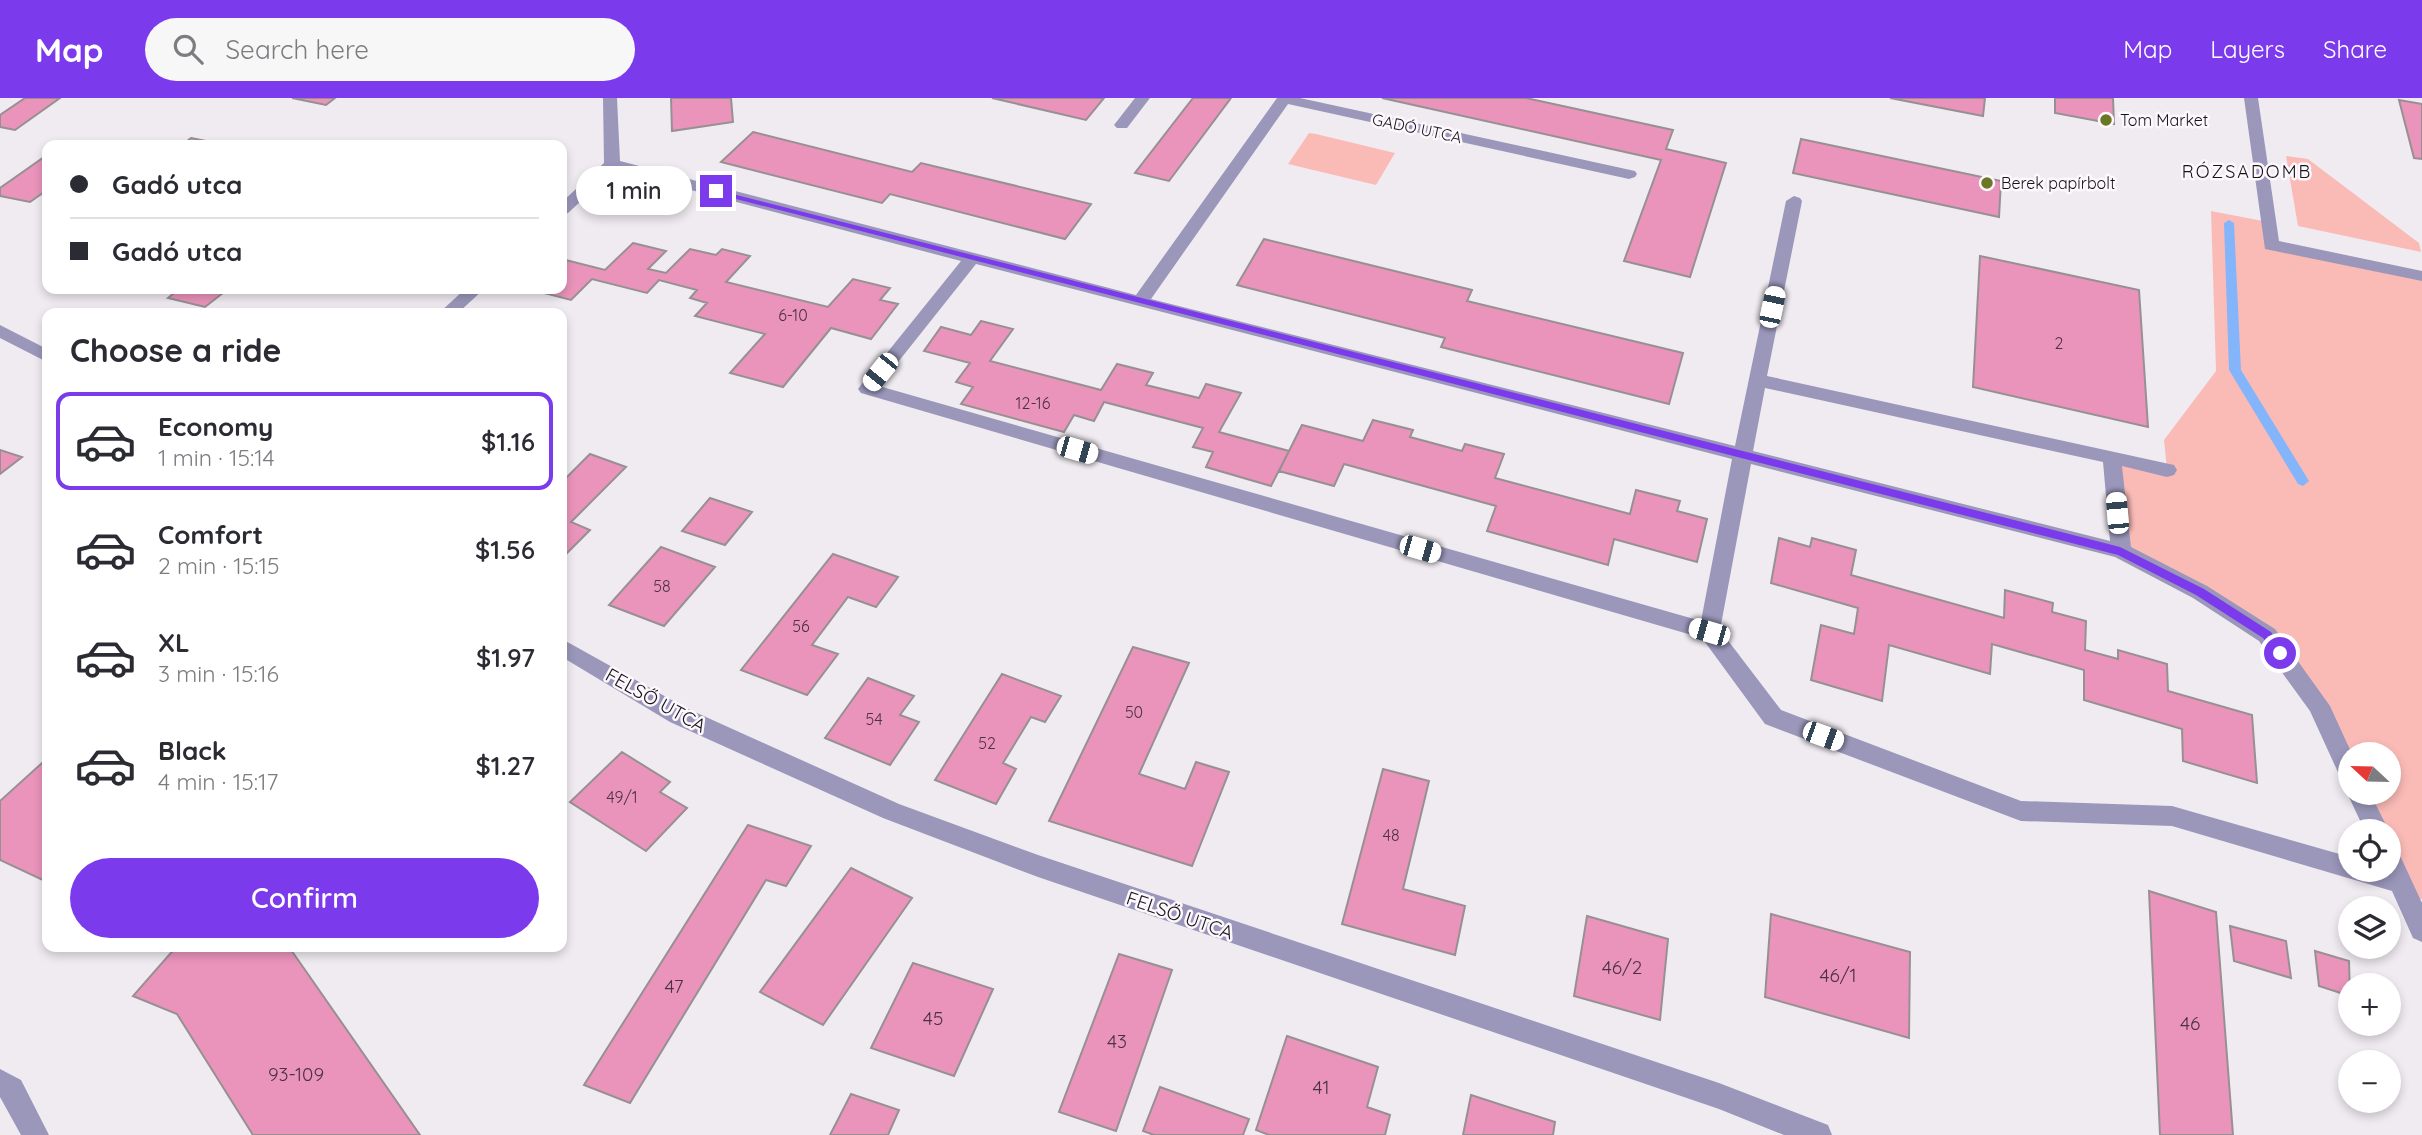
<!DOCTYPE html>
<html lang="en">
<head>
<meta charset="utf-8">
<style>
  body { margin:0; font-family:Quicksand,sans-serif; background:#f7f7f7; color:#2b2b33; height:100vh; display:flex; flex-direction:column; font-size:26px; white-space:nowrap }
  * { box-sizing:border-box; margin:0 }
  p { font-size:23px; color:#7c7c81 }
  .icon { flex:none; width:38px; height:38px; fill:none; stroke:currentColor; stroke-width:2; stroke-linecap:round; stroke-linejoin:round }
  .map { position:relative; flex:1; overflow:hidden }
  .drawer { position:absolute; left:42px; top:210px; width:525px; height:644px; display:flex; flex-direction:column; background:#fff; border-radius:14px; box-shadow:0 4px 10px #0003 }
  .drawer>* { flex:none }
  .hud { position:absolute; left:42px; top:42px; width:525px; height:154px; border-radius:14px; box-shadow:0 4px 10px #0003; display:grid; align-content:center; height:154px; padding:0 28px; background:#fff }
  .needle { width:46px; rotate:292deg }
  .fabs { position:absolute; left:2338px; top:644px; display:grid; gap:14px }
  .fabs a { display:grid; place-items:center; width:63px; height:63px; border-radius:50%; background:#fff; box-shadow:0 4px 10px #0003; font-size:35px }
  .end { position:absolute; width:32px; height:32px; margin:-16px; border:9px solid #7c3aed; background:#fff; box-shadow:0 0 0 4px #fff }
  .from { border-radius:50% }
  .bubble { position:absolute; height:49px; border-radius:24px; background:#fff; box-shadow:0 4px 10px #0003; font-size:23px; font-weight:600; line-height:49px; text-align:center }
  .car { position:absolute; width:21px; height:42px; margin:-21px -10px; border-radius:9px; box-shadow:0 0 5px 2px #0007; background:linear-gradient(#fff 24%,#345 0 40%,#fff 0 76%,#345 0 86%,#fff 0) }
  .hud b { display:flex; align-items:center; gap:24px; height:66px; font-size:26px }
  .hud b+b { border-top:2px solid #e1e1e2 }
  .hud i { width:18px; height:18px; background:#2b2b33 }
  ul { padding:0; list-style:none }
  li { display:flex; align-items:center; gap:21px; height:98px; margin:0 14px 10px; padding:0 14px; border:4px solid transparent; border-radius:14px }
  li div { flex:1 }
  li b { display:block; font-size:26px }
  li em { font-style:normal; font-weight:600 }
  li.current { border-color:#7c3aed }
  li>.icon { width:63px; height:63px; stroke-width:1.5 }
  h2 { padding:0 28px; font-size:32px; line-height:84px }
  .cta { display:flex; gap:14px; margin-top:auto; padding:14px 28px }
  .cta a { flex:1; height:80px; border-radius:42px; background:#7c3aed; color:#fff; font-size:28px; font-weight:600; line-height:80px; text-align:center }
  header { display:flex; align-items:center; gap:42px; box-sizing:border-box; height:98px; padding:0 35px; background:#7c3aed; color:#fff }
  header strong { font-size:33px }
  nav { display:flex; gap:38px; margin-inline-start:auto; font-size:24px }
  .search { width:490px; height:63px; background:#f7f7f7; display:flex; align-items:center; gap:18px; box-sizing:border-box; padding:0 24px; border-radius:38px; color:#7c7c81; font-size:26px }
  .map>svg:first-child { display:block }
  .green { fill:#fabbb7 }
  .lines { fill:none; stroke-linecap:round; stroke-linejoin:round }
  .stream { fill:#84b5fb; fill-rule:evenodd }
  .building { fill:#ea94bb; stroke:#979093; stroke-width:2 }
  .minor { fill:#9a97ba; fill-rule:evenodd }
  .route { fill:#7c3aed }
  .poi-dot { fill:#6b7722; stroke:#fdf8fe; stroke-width:2.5 }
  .labels { text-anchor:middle; stroke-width:5; stroke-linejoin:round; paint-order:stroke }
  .far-poi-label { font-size:16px; fill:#161416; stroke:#fdf8fe; text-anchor:start }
  .far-street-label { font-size:16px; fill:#161416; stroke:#fdf8fe }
  .number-label { font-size:16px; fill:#4b343f }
  .far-neighbourhood-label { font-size:18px; letter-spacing:2px; fill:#161416; stroke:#fdf8fe }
  .street-label { font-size:19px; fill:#161416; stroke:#fdf8fe }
  .near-number-label { font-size:19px; fill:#4b343f }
</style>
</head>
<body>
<header>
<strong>Map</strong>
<div class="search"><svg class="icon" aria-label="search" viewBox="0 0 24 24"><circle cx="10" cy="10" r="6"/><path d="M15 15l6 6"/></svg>Search here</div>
<nav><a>Map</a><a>Layers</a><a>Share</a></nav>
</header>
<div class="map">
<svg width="2422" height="1037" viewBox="0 0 2422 1037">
  <rect width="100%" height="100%" fill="#f0ebf1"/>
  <!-- green -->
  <path class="green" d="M1309,35L1316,36L1395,55L1376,87L1288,66Z
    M2286,58L2308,61L2419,145L2421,154L2298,128Z
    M2211,113L2268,124L2271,147L2422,178V801H2408L2389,759V733H2377L2359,695H2389V656H2350L2267,537L2121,453L2112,359L2167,371L2164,342L2216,273Z"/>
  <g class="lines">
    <!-- stream -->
    <path class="stream" d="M2229,122L2234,125L2241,272L2309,383L2303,388L2298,386L2229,272L2224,125Z"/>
  </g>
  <!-- building -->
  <path class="building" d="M25,0H60L15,32L0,29V17Z
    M292,0H335L326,7Z
    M671,0H731L733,24L672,33Z
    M992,0H1104L1086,22Z
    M1193,0H1231L1169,83L1135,75Z
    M1382,0H1526L1673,32L1666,51L1726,65L1690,179L1624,163L1661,62Z
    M1890,0H1985L1983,18Z
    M2055,0H2113L2114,26L2055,15Z
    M2399,2L2422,6V61L2414,60Z
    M753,34L912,74L921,65L1091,106L1065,141L890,96L882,105L721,64Z
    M191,40L211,44L207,47H182Z
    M1801,41L2001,83L1999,119L1793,75Z
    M47,57V92L30,104L0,98V90Z
    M1264,141L1472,192L1467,203L1683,255L1669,306L1441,249L1445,240L1237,187Z
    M633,145L666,153L648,171L666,175L690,151L716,157L722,151L750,158L726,184L828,209L853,181L890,190L880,202L898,206L871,241L831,230L783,289L730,275L765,236L695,218L707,205L690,200L697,192L659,182L647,195L592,181L571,202L529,191H562V161L605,172Z
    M1980,158L2139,192L2148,329L1973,289Z
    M179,191H228L205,209L168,200Z
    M981,223L1013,231L990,263L1101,292L1117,266L1153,275L1146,287L1199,300L1206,286L1241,295L1219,334L1289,353L1271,388L1206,369L1213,354L1193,349L1203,330L1104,304L1094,323L1074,317L1064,334L961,306L973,289L956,284L970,265L924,253L941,229L971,237Z
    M1373,322L1413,332L1410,339L1462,353L1465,346L1504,356L1495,380L1630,416L1636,392L1680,403L1677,413L1707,421L1697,464L1614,441L1608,467L1487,433L1496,408L1344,366L1334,388L1279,373L1302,327L1363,343Z
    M0,352L22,359L0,376Z
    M590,356L626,369L571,424L590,432L562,460V384Z
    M710,400L752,414L725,447L682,433Z
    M1779,440L1810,449L1812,440L1856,452L1851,477L2004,520L2005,492L2053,505L2052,514L2086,523L2085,552L2118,561V552L2167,566L2168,593L2252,617L2257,685L2183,663L2182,631L2084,602V572L1992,546L1990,576L1889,547L1882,603L1811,582L1821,527L1854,536L1858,510L1771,485Z
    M661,449L715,469L664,528L609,507Z
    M833,456L898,479L876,509L848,499L812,547L838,556L807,597L741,572Z
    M1133,549L1189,565L1139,676L1185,691L1196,664L1229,674L1192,768L1049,723Z
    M1002,576L1061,598L1045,624L1031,619L1003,665L1016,671L996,706L935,682Z
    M868,580L914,598L900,617L919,624L890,667L825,640Z
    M622,654L670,684L660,694L687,710L646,753L570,704Z
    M42,665L47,668V784L0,762V703Z
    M1383,671L1429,683L1403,791L1465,808L1455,857L1342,826Z
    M748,727L811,748L786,788L766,782L630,1005L584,987Z
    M851,770L912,800L823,927L760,894Z
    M2149,793L2216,814L2233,1037H2160Z
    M1771,816L1910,854L1909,940L1765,899Z
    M1587,818L1668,841L1660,922L1574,898Z
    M2230,828L2286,843L2291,880L2234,863Z
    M176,849H289L420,1037H253L177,916L133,898Z
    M2315,853L2349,863L2350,898L2319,888Z
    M1119,856L1172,872L1116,1033L1059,1014Z
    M913,865L993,891L954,978L871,950Z
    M1287,938L1378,969L1367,1009L1390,1017L1385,1037H1269L1256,1032Z
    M1160,989L1249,1021L1243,1037H1154L1143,1033Z
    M851,996L899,1012L888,1037H830Z
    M1471,997L1555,1024L1553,1037H1463Z"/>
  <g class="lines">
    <!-- minor -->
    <path class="minor" d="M603,0H617L620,63L1136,197L1277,0H1300L1635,73L1637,76L1635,79L1629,81L1288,6L1151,201L1735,348L1786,103L1794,98L1800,100L1802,103L1767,278L2174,367L2177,372L2174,377L2167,379L2122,368L2131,449L2207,488L2275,531L2330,608L2352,656L2350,686L2342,683L2310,613L2259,543L2193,500L2115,459L1751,366L1720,532L1781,612L2021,703L2172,708L2350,759V772H2389V748L2397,751L2422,805V844L2413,840L2392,793L2172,728L2021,723L2013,720L1765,626L1702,540L861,295L858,291L861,287L961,163L615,72L568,115L562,117V104L604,65ZM976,166L1732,361L1701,523L879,288ZM1765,290L2103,364L2110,443L1753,353Z
      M1135,0H1150L1127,30H1117L1114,27Z
      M2244,0H2258L2279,143L2422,173V183L2265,151Z
      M465,191H484L458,215H439Z
      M0,227L47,251V264L0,240Z
      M562,541L686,610L899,706L1038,757L1719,985L1828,1027L1832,1037H1784L1719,1011L1038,779L883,720L670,624L562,559Z
      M2350,689V695H2370L2389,733H2365L2347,695Z
      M0,971L21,982L49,1037H21L0,999Z"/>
  </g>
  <!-- route -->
  <path class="route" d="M713,91L2120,449L2204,491L2271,534L2286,555L2280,559L2276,558L2263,540L2196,497L2118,457L713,95Z"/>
  <!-- markers -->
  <g class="poi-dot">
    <circle cx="2106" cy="22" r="7"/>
    <circle cx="1987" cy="85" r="7"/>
  </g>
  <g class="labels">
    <!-- far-poi labels -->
    <g class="far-poi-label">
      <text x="2120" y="28">Tom Market</text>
      <text x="2001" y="91">Berek papírbolt</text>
    </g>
    <!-- far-street labels -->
    <g class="far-street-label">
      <text transform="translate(1417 30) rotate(12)" y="6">GADÓ UTCA</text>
    </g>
    <!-- number labels -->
    <g class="number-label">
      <text x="793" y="223">6-10</text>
      <text x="2059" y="251">2</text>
      <text x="1033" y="311">12-16</text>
      <text x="662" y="494">58</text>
      <text x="801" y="534">56</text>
      <text x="1134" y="620">50</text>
      <text x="874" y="627">54</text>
      <text x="987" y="651">52</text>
      <text x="622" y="705">49/1</text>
      <text x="1391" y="743">48</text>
    </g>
    <!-- far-neighbourhood labels -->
    <g class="far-neighbourhood-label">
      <text x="2247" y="80">RÓZSADOMB</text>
    </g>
    <!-- street labels -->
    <g class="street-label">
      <text transform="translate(656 602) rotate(29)" y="7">FELSŐ UTCA</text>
      <text transform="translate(1180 817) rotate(19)" y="7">FELSŐ UTCA</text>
    </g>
    <!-- near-number labels -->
    <g class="near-number-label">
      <text x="1622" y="876">46/2</text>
      <text x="1838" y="884">46/1</text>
      <text x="674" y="895">47</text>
      <text x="933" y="927">45</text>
      <text x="2190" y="932">46</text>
      <text x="1117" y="950">43</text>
      <text x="296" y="983">93-109</text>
      <text x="1321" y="996">41</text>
    </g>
  </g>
</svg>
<div class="fabs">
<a><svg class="needle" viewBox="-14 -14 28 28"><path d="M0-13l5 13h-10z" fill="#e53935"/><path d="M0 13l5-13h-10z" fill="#7c7c81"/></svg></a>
<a><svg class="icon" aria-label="locate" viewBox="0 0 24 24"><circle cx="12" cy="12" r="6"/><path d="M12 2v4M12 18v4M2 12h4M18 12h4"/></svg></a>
<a><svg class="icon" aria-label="layers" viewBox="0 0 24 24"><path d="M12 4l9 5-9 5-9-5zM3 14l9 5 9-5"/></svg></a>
<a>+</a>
<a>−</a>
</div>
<i class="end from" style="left:2280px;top:555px"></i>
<i class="end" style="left:716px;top:93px"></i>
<div class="bubble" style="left:576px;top:68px;width:116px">1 min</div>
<i class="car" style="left:1772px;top:209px;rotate:12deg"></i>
<i class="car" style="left:880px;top:274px;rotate:219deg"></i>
<i class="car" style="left:1077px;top:352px;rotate:106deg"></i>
<i class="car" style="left:2117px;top:415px;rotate:355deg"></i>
<i class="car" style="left:1420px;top:451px;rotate:106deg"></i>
<i class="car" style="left:1709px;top:534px;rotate:286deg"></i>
<i class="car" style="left:1823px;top:638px;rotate:110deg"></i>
<div class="hud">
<b><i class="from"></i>Gadó utca</b>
<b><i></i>Gadó utca</b>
</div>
<section class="drawer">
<h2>Choose a ride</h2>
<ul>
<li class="current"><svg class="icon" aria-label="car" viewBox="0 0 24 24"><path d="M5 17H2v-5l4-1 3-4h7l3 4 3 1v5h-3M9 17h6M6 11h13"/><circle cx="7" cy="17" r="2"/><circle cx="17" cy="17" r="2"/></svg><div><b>Economy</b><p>1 min · 15:14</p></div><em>$1.16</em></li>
<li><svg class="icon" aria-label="car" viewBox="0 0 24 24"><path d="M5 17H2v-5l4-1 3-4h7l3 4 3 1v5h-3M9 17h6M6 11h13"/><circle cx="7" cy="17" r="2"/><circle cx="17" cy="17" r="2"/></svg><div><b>Comfort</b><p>2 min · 15:15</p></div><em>$1.56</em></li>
<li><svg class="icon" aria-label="car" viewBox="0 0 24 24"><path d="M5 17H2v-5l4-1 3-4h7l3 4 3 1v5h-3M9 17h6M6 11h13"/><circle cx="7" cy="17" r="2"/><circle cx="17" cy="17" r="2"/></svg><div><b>XL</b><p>3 min · 15:16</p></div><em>$1.97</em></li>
<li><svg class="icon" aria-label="car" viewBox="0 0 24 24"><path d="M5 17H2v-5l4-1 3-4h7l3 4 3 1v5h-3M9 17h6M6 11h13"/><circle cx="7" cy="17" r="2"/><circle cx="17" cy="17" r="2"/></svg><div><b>Black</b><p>4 min · 15:17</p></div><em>$1.27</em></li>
</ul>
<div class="cta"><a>Confirm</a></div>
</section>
</div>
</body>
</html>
